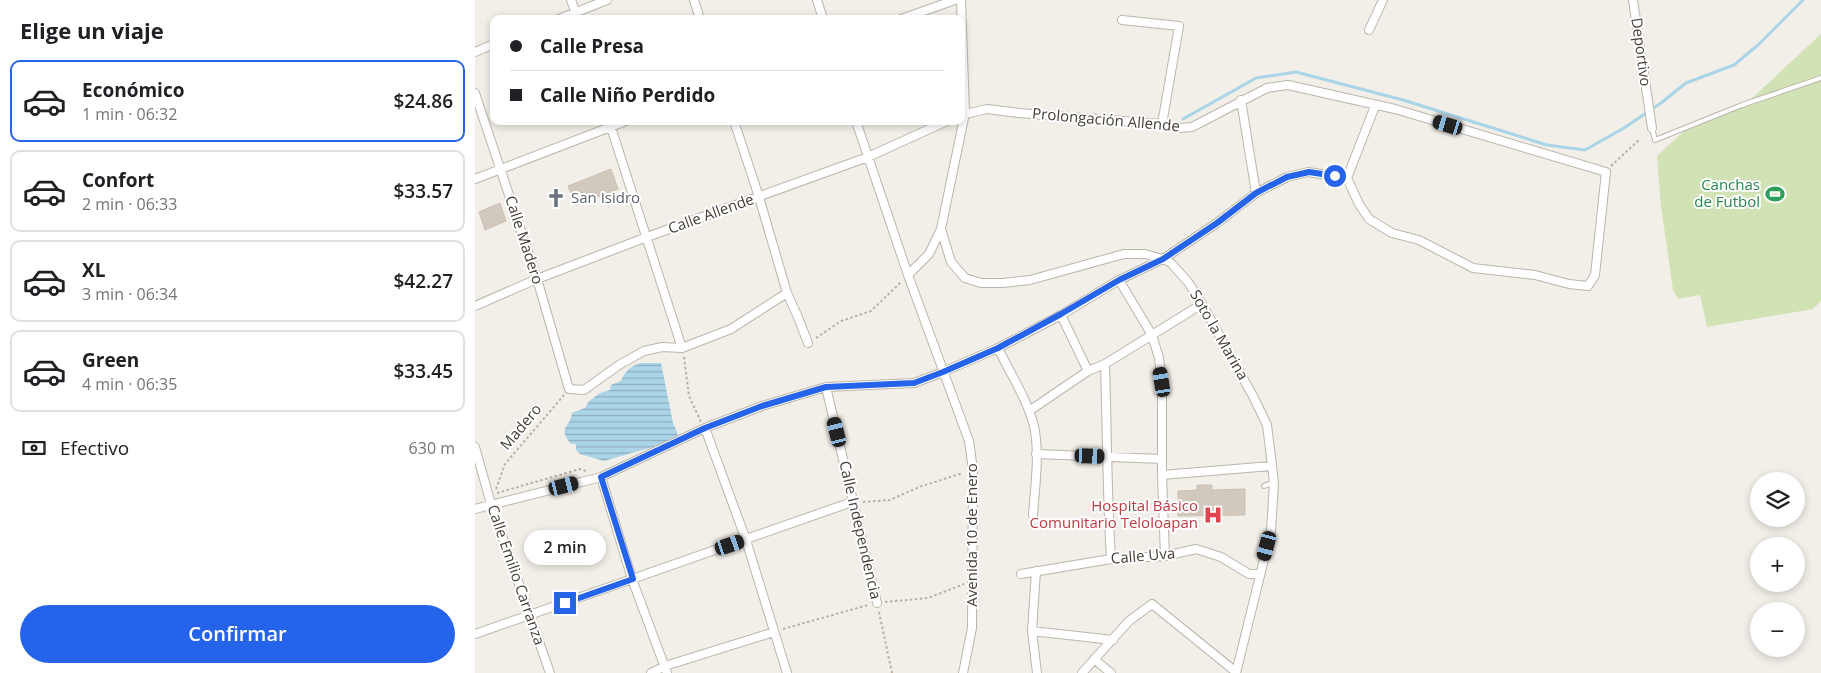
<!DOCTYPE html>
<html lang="es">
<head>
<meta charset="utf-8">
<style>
  body { margin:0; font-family:"Open Sans",sans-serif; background:#f6f6f6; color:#202124; height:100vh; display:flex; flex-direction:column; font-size:19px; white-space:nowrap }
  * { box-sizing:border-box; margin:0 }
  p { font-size:16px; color:#757577 }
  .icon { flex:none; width:28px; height:28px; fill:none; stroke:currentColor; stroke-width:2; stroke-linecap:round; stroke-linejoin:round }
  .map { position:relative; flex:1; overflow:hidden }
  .side { display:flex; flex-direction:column; background:#fff; width:475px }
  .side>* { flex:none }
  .hud { position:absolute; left:15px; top:15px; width:475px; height:110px; border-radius:10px; box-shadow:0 2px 8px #0003; display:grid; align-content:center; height:110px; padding:0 20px; background:#fff }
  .buttons { position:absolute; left:1275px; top:472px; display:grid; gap:10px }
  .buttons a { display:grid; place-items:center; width:55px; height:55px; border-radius:50%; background:#fff; box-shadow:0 2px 8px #0003; font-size:25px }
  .end { position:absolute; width:22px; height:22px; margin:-11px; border:6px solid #2563eb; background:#fff; box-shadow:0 0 0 2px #fff }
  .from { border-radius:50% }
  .bubble { position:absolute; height:35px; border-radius:18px; background:#fff; box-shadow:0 2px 8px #0003; font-size:16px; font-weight:600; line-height:35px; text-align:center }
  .car { position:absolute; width:15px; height:30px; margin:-15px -8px; border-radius:6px; box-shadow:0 0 4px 1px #0007; background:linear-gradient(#222 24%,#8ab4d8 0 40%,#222 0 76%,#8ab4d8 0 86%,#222 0) }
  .hud b { display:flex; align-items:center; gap:18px; height:48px; font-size:19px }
  .hud b+b { border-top:1px solid #e0e0e0 }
  .hud i { width:12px; height:12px; background:#202124 }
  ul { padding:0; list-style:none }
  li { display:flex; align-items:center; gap:15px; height:82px; margin:0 10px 8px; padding:0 10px; border:2px solid #e0e0e0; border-radius:10px }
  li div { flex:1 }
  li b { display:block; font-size:19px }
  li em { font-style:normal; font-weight:600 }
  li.selected { border-color:#2563eb }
  li>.icon { width:45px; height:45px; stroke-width:1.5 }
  h2 { padding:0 20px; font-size:22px; line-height:60px }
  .pay { display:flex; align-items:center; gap:12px; height:55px; padding:0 20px; font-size:19px }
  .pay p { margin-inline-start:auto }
  .button { display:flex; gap:10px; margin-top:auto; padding:10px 20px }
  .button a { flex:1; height:58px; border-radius:30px; background:#2563eb; color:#fff; font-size:20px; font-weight:600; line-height:58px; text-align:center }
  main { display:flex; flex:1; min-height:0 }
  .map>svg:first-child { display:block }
  .park { fill:#d1e2b5 }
  .water { fill:url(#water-rules) }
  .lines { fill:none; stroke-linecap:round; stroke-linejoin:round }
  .stream { stroke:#aad4e8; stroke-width:3 }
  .building { fill:#d2c9be; stroke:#ccc0b2 }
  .lane-casing { stroke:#bcb5ab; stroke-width:6 }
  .street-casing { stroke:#bcb5ab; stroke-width:10 }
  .path { stroke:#bdaf9e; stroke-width:2; stroke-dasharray:2.5 2.5; stroke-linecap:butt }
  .lane { stroke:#fff; stroke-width:4 }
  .street { stroke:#fff; stroke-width:8 }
  .route { stroke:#2563eb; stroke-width:6 }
  .labels { text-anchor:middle; stroke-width:4; stroke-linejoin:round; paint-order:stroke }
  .street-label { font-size:15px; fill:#443e37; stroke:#fff }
  .leisure-label { font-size:15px; fill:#27864d; stroke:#fff; text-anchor:end }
  .worship-label { font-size:15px; fill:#5b616d; stroke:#fff; text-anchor:start }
  .health-label { font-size:15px; fill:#be3a42; stroke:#fff; text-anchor:end }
</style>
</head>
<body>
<main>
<section class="side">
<h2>Elige un viaje</h2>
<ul>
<li class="selected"><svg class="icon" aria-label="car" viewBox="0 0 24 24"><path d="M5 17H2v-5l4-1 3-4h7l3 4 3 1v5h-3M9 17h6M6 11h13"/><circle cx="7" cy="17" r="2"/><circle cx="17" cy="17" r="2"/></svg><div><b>Económico</b><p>1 min · 06:32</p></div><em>$24.86</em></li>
<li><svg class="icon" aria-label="car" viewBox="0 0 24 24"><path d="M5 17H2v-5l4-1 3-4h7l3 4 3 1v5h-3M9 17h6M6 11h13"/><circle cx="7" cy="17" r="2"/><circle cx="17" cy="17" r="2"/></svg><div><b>Confort</b><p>2 min · 06:33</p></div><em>$33.57</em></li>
<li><svg class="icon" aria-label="car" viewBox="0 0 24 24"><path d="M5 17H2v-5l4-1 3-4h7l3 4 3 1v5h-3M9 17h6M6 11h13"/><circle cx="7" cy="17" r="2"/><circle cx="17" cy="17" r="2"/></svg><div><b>XL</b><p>3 min · 06:34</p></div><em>$42.27</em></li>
<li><svg class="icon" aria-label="car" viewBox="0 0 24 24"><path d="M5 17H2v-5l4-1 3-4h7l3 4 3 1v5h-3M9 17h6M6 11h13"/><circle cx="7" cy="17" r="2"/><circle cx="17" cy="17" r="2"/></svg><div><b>Green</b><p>4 min · 06:35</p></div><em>$33.45</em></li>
</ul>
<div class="pay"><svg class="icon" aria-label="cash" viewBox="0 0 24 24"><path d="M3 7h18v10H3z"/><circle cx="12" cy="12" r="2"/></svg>Efectivo<p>630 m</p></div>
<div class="button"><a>Confirmar</a></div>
</section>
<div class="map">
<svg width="1346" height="673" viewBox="0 0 1346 673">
  <defs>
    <pattern id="water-rules" width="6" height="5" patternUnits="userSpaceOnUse" patternTransform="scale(1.25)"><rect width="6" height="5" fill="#aad4e8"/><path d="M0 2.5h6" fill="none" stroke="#8cadbd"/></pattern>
  </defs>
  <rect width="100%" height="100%" fill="#f2eee8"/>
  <!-- park -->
  <path class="park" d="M1346,34V301L1338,309L1232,327L1225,295L1203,299L1198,290L1186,206L1182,156L1219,122L1273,102Z"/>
  <!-- water -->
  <path class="water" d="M165,363H186L198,423L202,432L203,437L195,442L129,461L105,454L101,450V444H96C82,427 95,428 97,413L110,408L114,401L125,393L135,390L136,385L146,381C150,371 155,367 165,363Z"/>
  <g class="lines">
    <!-- stream -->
    <path class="stream" d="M708,119L781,78L821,72L928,100L1072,145L1110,150L1149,128L1186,103L1211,83L1259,65L1283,45L1328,0"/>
  </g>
  <!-- building -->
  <path class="building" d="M136,169L143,189L101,205L93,186Z
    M25,203L31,221L10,230L4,212Z
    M722,485H737V490L770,489V515L703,516V491L722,490Z"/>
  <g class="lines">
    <!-- lane casing -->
    <g class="lane-casing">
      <path id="lane" d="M1177,128L1180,140L1267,105L1346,78
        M789,486L799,482"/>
    </g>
    <!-- street casing -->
    <g class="street-casing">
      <path id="street" d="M96,0L103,19
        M219,0L225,19
        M342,0L348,19
        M1158,0L1177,128
        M84,19L132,0
        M426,19L480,0
        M647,20L704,26L687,124
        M894,30L908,0
        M0,52L19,44
        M0,93L62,279L94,389L109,390L144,365L169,351L187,347L207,348L256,329L312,293
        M766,100L781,193
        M134,121L207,348
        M259,121L284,197L312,293L322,315L333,343
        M381,121L433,275L494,441L498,470L497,628L488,673
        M872,178L900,106
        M0,179L151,121
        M466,229L476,262L490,278L506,283H528L555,280L649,254H670L688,259L696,263L713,282L727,304L779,398L792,425L799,482L796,531L761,673
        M433,275L454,254L466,229L490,113L486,0
        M644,280L677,335L684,358L687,382V475L690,556
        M0,306L62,279L172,237L393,157L472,121
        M586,315L613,371
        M523,348C535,373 552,399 559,426C565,454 560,486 558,515
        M630,364C632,429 632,494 636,559
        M351,387L402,603
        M554,411L613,371L630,364L727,304
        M230,428L271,540L312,673
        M0,447L16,504L75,673
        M561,454L687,459
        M687,475L796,466
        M126,477L157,579L192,673
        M0,509L126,477L230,428L287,406L351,387L439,383L468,372L523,348L586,315L644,280L688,259L742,223L781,193L812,177L833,172L872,178L884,204L894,219L917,233L944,240L998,268L1060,275L1094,284L1113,286L1120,275L1131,172L920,109L813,85L792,88L717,127L704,128L687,124L544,113L512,109L486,115
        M561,571L557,631L562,673
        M546,574L636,559L690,556L721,549L746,557L774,574H785
        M557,631L638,640
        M0,634L377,502
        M619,659L636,673
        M176,673L190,666L299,632
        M607,673L654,621L677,604L761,672"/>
    </g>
    <!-- path -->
    <path class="path" d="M1136,166L1165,139
      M341,338L366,321L396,311L426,282
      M209,357L214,396L226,422
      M21,489L30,464L89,395
      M22,493L105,469L111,471
      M388,502L415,500L444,487L488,473
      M410,602L453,598L489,584
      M404,612L417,673
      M308,629L393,605"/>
    <!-- lane -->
    <use href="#lane" class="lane"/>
    <!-- street -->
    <use href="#street" class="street"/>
  </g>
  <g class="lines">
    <!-- route -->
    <path class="route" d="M90,603L158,579L126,477L230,428L287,406L351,387L439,383L468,372L523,348L586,314L644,280L688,259L742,223L781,193L812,177L834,172L860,176"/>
  </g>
  <!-- icons -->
  <defs>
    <g id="stadium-bare" transform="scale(1.5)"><path d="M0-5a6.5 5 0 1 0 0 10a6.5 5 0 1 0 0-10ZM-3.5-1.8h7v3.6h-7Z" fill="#2e9e5b" stroke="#fff" stroke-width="2.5" paint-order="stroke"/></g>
    <g id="church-bare" transform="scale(1.5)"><path d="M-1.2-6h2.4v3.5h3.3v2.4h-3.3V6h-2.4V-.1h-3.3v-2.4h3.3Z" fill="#6b7280" stroke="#fff" stroke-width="2.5" paint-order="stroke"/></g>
    <g id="hospital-bare" transform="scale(1.5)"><path d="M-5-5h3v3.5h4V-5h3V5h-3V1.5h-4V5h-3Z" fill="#e0444e" stroke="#fff" stroke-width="2.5" paint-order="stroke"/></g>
  </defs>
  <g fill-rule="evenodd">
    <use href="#stadium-bare" x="1300" y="194"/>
    <use href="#church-bare" x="81" y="198"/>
    <use href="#hospital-bare" x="738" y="515"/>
  </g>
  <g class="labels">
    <!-- street labels -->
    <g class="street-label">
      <text transform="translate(1166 52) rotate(82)" y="5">Deportivo</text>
      <text transform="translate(631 120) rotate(5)" y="5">Prolongación Allende</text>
      <text transform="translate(236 214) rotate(-20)" y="5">Calle Allende</text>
      <text transform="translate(49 240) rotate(72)" y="5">Calle Madero</text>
      <text transform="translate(744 335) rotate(60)" y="5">Soto la Marina</text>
      <text transform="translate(46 427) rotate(-50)" y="5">Madero</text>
      <text transform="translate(385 530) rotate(77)" y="5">Calle Independencia</text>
      <text transform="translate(497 535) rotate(-90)" y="5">Avenida 10 de Enero</text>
      <text transform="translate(668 556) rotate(-5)" y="5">Calle Uva</text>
      <text transform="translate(41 575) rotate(71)" y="5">Calle Emilio Carranza</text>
    </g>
    <!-- leisure labels -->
    <g class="leisure-label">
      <text x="1285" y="190">Canchas<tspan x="1285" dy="17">de Futbol</tspan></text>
    </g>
    <!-- worship labels -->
    <g class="worship-label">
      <text x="96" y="203">San Isidro</text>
    </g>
    <!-- health labels -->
    <g class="health-label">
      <text x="723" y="511">Hospital Básico<tspan x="723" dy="17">Comunitario Teloloapan</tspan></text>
    </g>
  </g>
</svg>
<div class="buttons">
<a><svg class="icon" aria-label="layers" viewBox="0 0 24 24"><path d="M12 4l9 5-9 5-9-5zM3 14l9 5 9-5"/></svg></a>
<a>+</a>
<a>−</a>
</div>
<i class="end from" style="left:860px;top:176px"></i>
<i class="end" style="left:90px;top:603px"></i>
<div class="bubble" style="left:49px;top:530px;width:82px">2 min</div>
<i class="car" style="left:973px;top:125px;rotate:287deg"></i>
<i class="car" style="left:687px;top:382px;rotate:351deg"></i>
<i class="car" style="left:362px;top:432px;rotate:346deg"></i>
<i class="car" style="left:615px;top:456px;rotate:92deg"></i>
<i class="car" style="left:89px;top:486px;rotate:76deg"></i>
<i class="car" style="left:255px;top:545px;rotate:71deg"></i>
<i class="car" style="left:792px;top:546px;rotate:195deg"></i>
<div class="hud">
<b><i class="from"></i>Calle Presa</b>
<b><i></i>Calle Niño Perdido</b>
</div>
</div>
</main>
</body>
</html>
